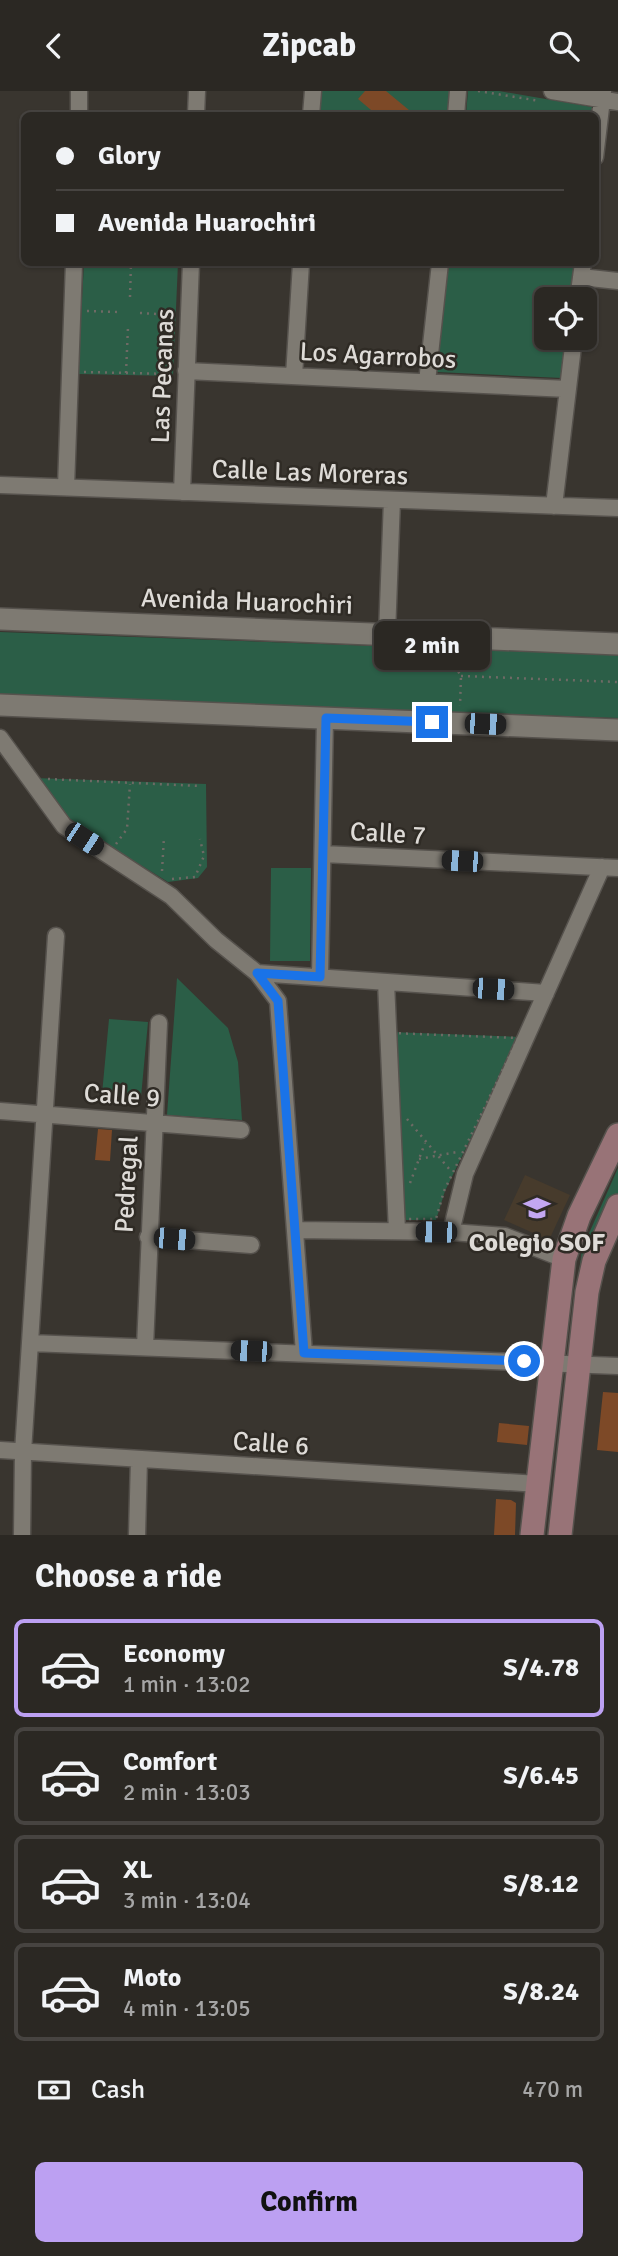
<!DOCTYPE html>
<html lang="en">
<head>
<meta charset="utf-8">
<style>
  body { margin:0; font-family:Signika,sans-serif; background:#33302b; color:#f1f3f6; height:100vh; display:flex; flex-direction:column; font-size:26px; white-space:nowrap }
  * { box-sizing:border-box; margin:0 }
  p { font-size:23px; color:#a6a6a6 }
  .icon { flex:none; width:38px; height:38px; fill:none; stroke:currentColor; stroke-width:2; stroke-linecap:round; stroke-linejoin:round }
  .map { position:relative; height:1444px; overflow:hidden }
  .sheet { display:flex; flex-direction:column; background:#2b2823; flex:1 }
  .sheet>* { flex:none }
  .guide { position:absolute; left:21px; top:21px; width:578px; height:154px; border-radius:10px; box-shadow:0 2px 5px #0004,0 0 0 2px #474441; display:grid; align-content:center; height:154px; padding:0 35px; background:#2b2823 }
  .buttons { position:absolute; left:534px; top:196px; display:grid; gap:14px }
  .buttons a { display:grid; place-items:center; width:63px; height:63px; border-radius:10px; background:#2b2823; box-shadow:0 2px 5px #0004,0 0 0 2px #474441; font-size:35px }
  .end { position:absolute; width:32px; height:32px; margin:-16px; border:9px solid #1a73e8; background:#fff; box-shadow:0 0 0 4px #fff }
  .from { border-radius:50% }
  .bubble { position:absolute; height:49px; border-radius:10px; background:#2b2823; box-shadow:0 2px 5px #0004,0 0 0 2px #474441; font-size:23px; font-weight:700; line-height:49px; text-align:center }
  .car { position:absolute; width:21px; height:42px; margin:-21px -10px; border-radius:9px; box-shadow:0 0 5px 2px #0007; background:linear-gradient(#222 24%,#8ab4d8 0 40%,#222 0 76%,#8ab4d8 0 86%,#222 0) }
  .guide b { display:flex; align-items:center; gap:24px; height:66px; font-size:26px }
  .guide b+b { border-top:2px solid #474441 }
  .guide i { width:18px; height:18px; background:#f1f3f6 }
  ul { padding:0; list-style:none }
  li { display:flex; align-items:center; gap:21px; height:98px; margin:0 14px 10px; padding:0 21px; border:4px solid #474441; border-radius:10px }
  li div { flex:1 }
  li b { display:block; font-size:26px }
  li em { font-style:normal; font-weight:700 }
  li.on { border-color:#bca0f2 }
  li>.icon { width:63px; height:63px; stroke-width:1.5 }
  h2 { padding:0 35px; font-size:32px; line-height:84px }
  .pay { display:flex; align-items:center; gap:18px; height:77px; padding:0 35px; font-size:26px }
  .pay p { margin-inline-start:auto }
  .cta { display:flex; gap:14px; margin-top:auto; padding:14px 35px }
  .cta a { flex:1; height:80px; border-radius:10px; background:#bca0f2; color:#111; font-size:28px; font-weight:700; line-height:80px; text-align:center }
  header { display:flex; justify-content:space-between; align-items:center; height:91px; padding:0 35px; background:#2b2823; font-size:32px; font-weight:700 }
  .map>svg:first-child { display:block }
  .education { fill:#473b2c }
  .green { fill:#2b5e47 }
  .building { fill:#7d4927 }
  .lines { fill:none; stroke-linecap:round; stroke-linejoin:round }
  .minor-casing { stroke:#56524d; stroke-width:19 }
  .tertiary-casing { stroke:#56524d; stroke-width:24 }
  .secondary-casing { stroke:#56524d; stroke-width:26 }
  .path { stroke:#6e6a65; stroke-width:2.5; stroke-dasharray:2 5; stroke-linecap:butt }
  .minor { stroke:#7e7a72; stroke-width:16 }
  .tertiary { stroke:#7e7a72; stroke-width:21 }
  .secondary { stroke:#987377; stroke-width:23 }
  .route { stroke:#1a73e8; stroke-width:9 }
  .labels { text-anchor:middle; stroke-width:5; stroke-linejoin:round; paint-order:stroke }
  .street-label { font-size:26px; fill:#dedbd7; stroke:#2f2b25 }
  .poi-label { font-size:26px; font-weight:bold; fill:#dedbd7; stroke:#2f2b25 }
</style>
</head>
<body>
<header><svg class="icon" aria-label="back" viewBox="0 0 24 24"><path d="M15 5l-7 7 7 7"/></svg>Zipcab<svg class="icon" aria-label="search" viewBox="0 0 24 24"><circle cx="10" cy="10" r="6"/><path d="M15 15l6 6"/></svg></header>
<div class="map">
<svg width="618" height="1444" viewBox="0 0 618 1444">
  <rect width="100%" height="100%" fill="#39352f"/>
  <!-- education -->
  <path class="education" d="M525,1084L570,1104L549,1149L504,1129Z"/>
  <!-- green -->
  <path class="green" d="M320,0H450L447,24H319Z
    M468,0H499L592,16L591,24H466Z
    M84,172H178L173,285L78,283Z
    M449,172H575L571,208H546V247H566L562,287L437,281Z
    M0,541L618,564V627L0,604Z
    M34,687L206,693L207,776L198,787L168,791L68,729Z
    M271,777H311L310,870H270Z
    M177,887L228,937L238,971L242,1029L167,1024Z
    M109,928L148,931L141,1006L102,1003Z
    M391,941L520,946L445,1100L436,1129H402Z
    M618,1077V1102L592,1157L576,1253L570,1252L582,1158Z"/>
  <!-- building -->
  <path class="building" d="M365,0H386L415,24H377L358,8Z
    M98,1038L112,1039L110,1070L95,1069Z
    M603,1301L618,1302V1361L597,1359Z
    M499,1332L529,1335L527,1354L497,1351Z
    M496,1408L511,1409L516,1412L515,1444H494Z"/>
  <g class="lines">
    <!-- minor casing -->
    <g class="minor-casing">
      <path id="minor" d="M552,0L618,11
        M79,24V0
        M196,24L197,0
        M311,24L313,0
        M456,24L458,0
        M595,66L603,0
        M581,186L618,190
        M578,208L583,172
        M186,280L568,298
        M294,285L301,172
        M427,291L440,172
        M0,394L618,417
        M66,396L74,172
        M182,401L191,172
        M554,415L574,247
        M387,543L392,409
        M0,647L64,735L171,805L216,849L257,882L278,910L304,1262
        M323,763L618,777
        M257,882L546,902
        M320,886L325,627
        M386,891L397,1140
        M0,1020L241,1039
        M295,1139L451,1141L505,1145L564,1168
        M451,1141L465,1083L602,776
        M148,1146L251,1154
        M30,1252L618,1275
        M145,1256L159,932
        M0,1359L538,1393
        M22,1444L23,1361L56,845
        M137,1444L139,1368"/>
    </g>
    <!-- tertiary casing -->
    <g class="tertiary-casing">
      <path id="tertiary" d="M0,528L618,553
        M0,614L618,639"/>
    </g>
    <!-- secondary casing -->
    <g class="secondary-casing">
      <path id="secondary" d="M532,1444L564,1168L579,1125L618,1044
        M560,1444L587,1201L594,1170L618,1115"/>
    </g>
    <!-- path -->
    <path class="path" d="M478,0L540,10
      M130,206L131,172
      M87,220L119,221
      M140,222L174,224
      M84,281L172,283
      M126,282L128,236
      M447,563L461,585L460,615
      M461,585L618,591
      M48,688L200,695
      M116,753L127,738L130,693
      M162,780L164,746
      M172,788L195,786L204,765L200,748
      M392,942L518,947L444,1100L436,1128H403Z
      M407,1028L450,1079
      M419,1068L457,1061
      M410,1092L425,1052"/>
    <!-- minor -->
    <use href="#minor" class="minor"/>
    <!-- tertiary -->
    <use href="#tertiary" class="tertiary"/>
    <!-- secondary -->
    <use href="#secondary" class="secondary"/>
  </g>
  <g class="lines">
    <!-- route -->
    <path class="route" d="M432,631L326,627L320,886L257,882L278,910L304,1262L524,1270"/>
  </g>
  <!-- icons -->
  <defs>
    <g id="school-bare" transform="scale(2.1)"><path d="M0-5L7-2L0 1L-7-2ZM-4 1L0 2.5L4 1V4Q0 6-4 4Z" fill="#c3a7f2" stroke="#2f2b25" stroke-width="2.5" paint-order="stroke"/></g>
  </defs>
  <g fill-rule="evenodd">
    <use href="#school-bare" x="537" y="1117"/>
  </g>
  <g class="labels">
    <!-- street labels -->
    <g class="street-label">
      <text transform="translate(378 264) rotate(3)" y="9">Los Agarrobos</text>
      <text transform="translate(162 285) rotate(-88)" y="9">Las Pecanas</text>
      <text transform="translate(310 381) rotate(2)" y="9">Calle Las Moreras</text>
      <text transform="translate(247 510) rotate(2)" y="9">Avenida Huarochiri</text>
      <text transform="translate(388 742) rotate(3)" y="9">Calle 7</text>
      <text transform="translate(122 1004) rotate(4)" y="9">Calle 9</text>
      <text transform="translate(126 1093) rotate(-87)" y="9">Pedregal</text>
      <text transform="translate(271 1352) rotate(4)" y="9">Calle 6</text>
    </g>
    <!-- poi labels -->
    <g class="poi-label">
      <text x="537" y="1160">Colegio SOF</text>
    </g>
  </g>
</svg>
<div class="buttons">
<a><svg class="icon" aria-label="locate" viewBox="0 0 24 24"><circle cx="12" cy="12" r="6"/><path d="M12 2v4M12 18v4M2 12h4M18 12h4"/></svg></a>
</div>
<i class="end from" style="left:524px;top:1270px"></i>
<i class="end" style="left:432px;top:631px"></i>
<div class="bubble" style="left:374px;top:530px;width:116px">2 min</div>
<i class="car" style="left:485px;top:633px;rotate:92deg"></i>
<i class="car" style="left:84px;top:748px;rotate:123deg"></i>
<i class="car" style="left:462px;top:770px;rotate:273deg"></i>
<i class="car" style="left:493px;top:898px;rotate:94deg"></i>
<i class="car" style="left:436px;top:1141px;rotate:271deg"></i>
<i class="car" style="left:174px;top:1148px;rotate:95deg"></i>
<i class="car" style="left:251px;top:1260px;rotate:272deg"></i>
<div class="guide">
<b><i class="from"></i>Glory</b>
<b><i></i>Avenida Huarochiri</b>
</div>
</div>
<section class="sheet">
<h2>Choose a ride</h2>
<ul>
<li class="on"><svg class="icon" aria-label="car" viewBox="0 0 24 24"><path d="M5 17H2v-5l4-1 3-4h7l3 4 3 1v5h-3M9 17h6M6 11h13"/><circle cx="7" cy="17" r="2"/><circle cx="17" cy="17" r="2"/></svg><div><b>Economy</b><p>1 min · 13:02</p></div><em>S/4.78</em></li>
<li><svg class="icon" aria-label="car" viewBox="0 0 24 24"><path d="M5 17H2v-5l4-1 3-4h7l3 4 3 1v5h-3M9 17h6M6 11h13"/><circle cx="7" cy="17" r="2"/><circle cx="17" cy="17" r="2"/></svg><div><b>Comfort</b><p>2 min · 13:03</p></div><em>S/6.45</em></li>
<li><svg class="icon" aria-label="car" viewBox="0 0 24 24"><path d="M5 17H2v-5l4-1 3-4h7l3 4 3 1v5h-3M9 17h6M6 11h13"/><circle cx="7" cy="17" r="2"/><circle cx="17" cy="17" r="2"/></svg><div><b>XL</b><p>3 min · 13:04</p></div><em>S/8.12</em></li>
<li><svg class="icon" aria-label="car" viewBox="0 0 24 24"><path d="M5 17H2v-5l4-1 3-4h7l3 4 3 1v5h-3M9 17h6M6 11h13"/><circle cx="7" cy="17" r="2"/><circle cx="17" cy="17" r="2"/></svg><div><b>Moto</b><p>4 min · 13:05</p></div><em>S/8.24</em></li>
</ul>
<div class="pay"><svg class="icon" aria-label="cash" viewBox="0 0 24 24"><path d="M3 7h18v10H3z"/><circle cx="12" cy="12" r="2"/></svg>Cash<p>470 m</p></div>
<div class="cta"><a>Confirm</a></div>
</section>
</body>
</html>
